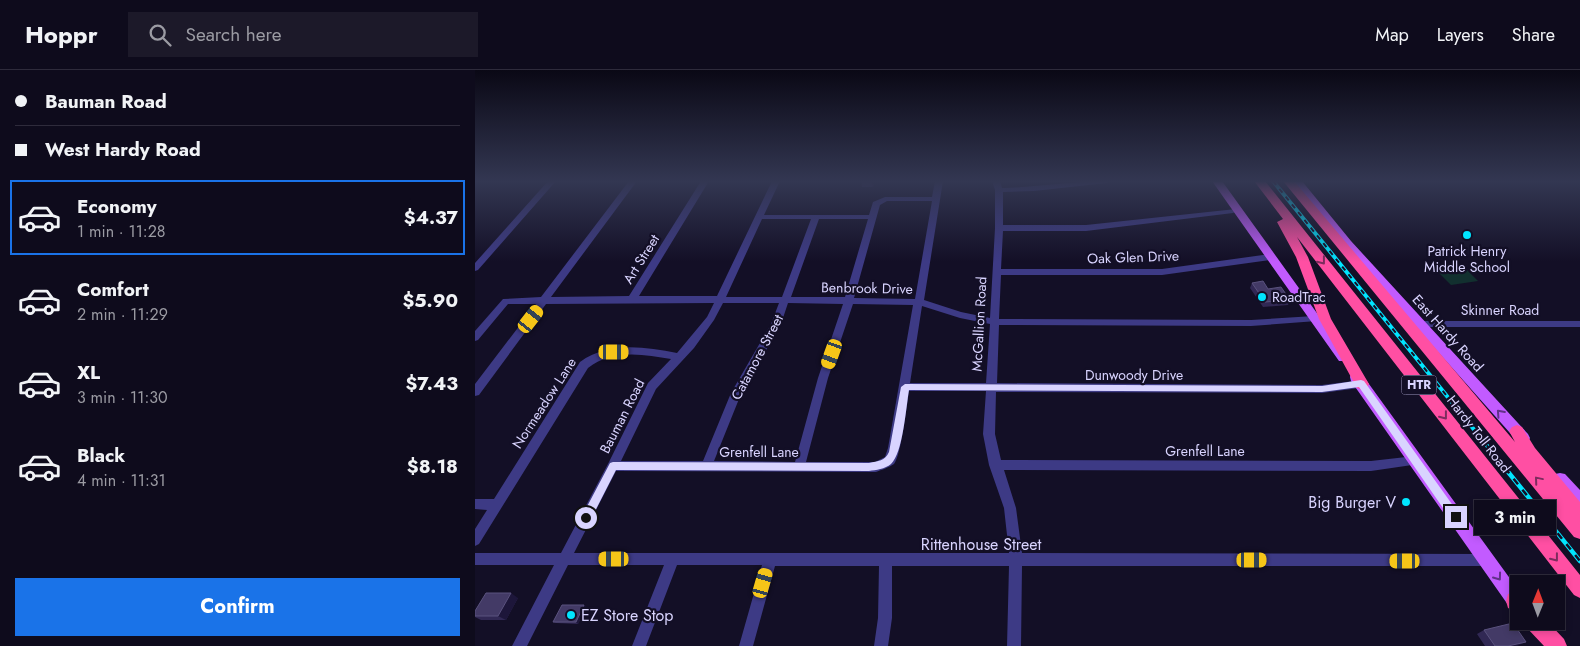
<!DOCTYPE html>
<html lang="en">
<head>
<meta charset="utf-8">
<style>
  body { margin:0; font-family:Jost,sans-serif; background:#1c1929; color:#f1f3f6; height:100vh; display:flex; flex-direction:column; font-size:19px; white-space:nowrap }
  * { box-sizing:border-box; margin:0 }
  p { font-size:16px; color:#9b9ba3 }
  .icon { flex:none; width:28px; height:28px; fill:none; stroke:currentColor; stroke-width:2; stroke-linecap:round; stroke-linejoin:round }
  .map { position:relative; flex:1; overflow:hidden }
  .drawer { display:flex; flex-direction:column; background:#0e0b1c; width:475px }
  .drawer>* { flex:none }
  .hud { display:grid; align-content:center; height:110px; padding:0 15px; background:#0e0b1c }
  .needle { width:32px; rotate:1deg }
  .tools { position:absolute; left:1035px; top:505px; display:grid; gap:10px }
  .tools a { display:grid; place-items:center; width:55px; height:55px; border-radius:0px; background:#0e0b1c; box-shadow:0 2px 8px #0003,0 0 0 1px #2e2b3b; font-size:25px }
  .end { position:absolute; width:22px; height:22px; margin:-11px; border:6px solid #d9d4ff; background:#111; box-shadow:0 0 0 2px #111 }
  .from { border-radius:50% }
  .bubble { position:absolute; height:35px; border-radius:0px; background:#0e0b1c; box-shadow:0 2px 8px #0003,0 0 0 1px #2e2b3b; font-size:16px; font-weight:700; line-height:35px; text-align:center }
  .car { position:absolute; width:15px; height:30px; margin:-15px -8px; border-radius:6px; box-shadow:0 0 4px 1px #0007; background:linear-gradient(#f5c518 24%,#345 0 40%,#f5c518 0 76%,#345 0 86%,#f5c518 0) }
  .hud b { display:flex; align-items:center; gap:18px; height:48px; font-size:19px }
  .hud b+b { border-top:1px solid #2e2b3b }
  .hud i { width:12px; height:12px; background:#f1f3f6 }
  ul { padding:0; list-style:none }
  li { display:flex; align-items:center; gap:15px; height:75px; margin:0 10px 8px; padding:0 5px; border:2px solid transparent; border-radius:0px }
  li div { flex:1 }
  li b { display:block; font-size:19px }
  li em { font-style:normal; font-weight:700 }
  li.on { border-color:#1a73e8 }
  li>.icon { width:45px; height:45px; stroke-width:1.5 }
  .button { display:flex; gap:10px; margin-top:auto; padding:10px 15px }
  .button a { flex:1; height:58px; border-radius:0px; background:#1a73e8; color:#fff; font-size:20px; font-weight:700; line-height:58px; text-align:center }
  header { display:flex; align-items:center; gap:30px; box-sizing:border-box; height:70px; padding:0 25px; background:#0e0b1c; border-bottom:1px solid #2e2b3b }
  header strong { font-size:24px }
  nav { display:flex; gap:28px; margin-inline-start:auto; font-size:18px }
  .search { width:350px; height:45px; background:#1c1929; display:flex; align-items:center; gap:12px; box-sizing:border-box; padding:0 18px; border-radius:0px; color:#9b9ba3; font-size:19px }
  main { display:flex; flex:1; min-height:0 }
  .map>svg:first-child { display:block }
  .green { fill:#12302f }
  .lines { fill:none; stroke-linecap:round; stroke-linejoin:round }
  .minor { fill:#3d3a85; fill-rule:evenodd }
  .major { fill:#c25bff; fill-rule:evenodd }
  .highway { fill:#ff4fa3; fill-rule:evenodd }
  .rail-far1-casing { stroke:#00e5ff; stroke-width:4 }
  .rail-casing { stroke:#00e5ff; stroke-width:4.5 }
  .rail-far1 { stroke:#130f26; stroke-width:2; stroke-dasharray:5; stroke-linecap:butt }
  .rail { stroke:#130f26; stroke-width:2.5; stroke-dasharray:7; stroke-linecap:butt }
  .wall { fill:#312854 }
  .shaded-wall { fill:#1d163a }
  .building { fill:#433a66; stroke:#5a527e }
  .oneway { stroke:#7d2c5e }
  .oneway2 { stroke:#623188 }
  .route { fill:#d9d4ff }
  .poi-dot { fill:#00e5ff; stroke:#130f26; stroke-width:2 }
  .labels { text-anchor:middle; stroke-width:4.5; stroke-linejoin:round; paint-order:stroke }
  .shield { fill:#130f26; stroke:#9e99be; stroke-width:1 }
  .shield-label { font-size:12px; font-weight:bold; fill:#d9d4ff }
  .poi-label { font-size:14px; fill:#d9d4ff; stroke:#130f26 }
  .street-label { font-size:14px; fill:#d9d4ff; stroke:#130f26 }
  .near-poi-label { font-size:16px; fill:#d9d4ff; stroke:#130f26; text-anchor:end }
  .near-street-label { font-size:16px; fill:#d9d4ff; stroke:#130f26 }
</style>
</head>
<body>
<header>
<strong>Hoppr</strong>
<div class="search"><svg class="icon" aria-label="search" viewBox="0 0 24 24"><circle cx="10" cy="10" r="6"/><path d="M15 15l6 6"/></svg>Search here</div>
<nav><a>Map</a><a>Layers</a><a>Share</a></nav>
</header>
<main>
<section class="drawer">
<div class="hud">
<b><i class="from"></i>Bauman Road</b>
<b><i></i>West Hardy Road</b>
</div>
<ul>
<li class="on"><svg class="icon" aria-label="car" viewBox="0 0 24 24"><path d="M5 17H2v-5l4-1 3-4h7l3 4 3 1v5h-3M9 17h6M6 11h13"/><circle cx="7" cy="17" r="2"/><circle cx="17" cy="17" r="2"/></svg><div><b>Economy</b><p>1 min · 11:28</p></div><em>$4.37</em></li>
<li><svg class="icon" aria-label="car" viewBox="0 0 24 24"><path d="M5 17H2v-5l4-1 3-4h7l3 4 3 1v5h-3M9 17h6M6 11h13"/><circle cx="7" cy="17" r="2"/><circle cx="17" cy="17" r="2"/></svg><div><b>Comfort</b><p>2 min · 11:29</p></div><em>$5.90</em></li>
<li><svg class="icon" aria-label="car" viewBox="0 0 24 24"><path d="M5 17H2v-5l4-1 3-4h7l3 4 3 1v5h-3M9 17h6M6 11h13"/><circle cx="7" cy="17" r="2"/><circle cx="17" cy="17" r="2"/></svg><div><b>XL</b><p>3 min · 11:30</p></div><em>$7.43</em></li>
<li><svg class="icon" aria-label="car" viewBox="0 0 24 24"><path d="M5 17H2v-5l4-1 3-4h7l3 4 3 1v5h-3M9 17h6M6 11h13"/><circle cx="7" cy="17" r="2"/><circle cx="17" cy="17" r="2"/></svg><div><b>Black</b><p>4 min · 11:31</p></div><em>$8.18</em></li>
</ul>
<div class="button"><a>Confirm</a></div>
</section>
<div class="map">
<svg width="1105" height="576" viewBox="0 0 1105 576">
  <rect width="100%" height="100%" fill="#130f26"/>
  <!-- green -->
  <path class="green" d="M988,196L1003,211L976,215L961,200Z"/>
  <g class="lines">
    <!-- minor -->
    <path class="minor" d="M73,111H81L3,200L0,201V193Z
      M154,111H162L76,227L154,226L226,111H234L164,226H242L297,111H305L289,145H394L398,132L410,127H457L460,111H468L449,230L486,242L515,248L520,158V120L517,111H525L527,118C563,117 599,111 636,111L632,113L559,121L528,122V155H611L761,139L762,141L758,143L611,161H528L526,199H687L795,184L799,187L795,190L687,205H526L524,249L776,250L839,246L844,249L842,251L776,256L524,255L522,313L847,315L887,310L891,311L892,314L891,317L847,323L521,322L520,364L526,390L896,391L940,386L944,388L946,391L944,394L896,401L529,400L541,438L547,483L1011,484L1016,486L1017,490L1016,494L1011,496H547L546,576H532L534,496H417V548L413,576H399L403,548L404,496H300L278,576H264L287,495H202L171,576H157L189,495H93L52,576H37L79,495H0V483H86L134,392L173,313L196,289C168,284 137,279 113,298L4,474L0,476V459L12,440L0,439V429H19L105,292C134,271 169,277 202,283L232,247L239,233L71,234L4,325L0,326V314L61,234H33L3,270L0,271V261L28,229L66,227ZM412,131H457L440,229L379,228L405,135ZM287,149H336L307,227H251ZM344,149H393L370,227H316ZM248,233H304L296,254L256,323L228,391H146L181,319L219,278L239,250ZM313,233L368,234L343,308L320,392L239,391L266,324L306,254ZM378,234L438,235L413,378L410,387L400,392H331L353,308ZM447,236L485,248L515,254L511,313H435ZM434,321H511L508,364L514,395L529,438L534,483H99L141,401L401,402C406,400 415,397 419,394C426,386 432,334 434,321Z
      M944,251H1105V257H944L939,254Z"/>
    <!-- major -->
    <path class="major" d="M737,111H747L872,285L874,288L872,291H864Z
      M817,111H827L876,171L1053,364L1055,368L1053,372L1048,374L1043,372L868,175Z
      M881,302L886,303L1044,521V544L1038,542L876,311L875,307L876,303Z
      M1085,403L1090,404L1105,420V438C1095,434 1082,419 1078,409L1080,404Z"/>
    <!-- highway -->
    <path class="highway" d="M779,111H790L1105,505V528L1099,525L822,167L833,187L856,249L894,314L892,318L887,320L882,318L844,249L821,187L802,152L808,149Z
      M808,111H819L1040,372L1034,361L1037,357L1042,355L1047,357L1060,378L1105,432V469L1099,467Z
      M1040,522L1044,523V543L1033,538L1031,531L1033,524Z
      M1050,551H1072L1089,569L1092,576H1069L1052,558Z"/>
    <!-- rail-far1 casing -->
    <g class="rail-far1-casing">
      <path id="rail-far1" d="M798,111L1022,388"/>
    </g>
    <!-- rail casing -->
    <g class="rail-casing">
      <path id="rail" d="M1021,387L1105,491"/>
    </g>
    <!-- rail-far1 -->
    <use href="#rail-far1" class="rail-far1"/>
    <!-- rail -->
    <use href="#rail" class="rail"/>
  </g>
  <!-- wall -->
  <path class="wall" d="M386,111H400L398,117H387Z
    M777,213L815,230L813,235L788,237L775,218Z
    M43,528L31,550H6L0,547V541Z
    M111,537L103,554L81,553L78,552Z
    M1009,560L1043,576H1010L1002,564Z"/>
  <!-- shaded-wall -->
  <path class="shaded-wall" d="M396,111H400L398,117Z
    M36,523L43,528L31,550L23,546Z
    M109,535L111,537L103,554L101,552Z
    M1051,572L1042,576H1033Z"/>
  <!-- building -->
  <path class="building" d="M788,211L793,219L806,217L815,230L790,232L777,213Z
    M11,523H36L23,546H0V541Z
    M87,535H109L101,552H78Z
    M1038,553L1051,572L1033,576H1020L1009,560Z"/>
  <!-- one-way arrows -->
  <defs><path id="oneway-chevron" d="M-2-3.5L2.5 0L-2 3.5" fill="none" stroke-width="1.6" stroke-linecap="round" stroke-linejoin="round" transform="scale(1.25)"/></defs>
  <g class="oneway">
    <use href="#oneway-chevron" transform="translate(847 191) rotate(52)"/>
    <use href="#oneway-chevron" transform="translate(969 346) rotate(52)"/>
    <use href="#oneway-chevron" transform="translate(1063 410) rotate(-130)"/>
    <use href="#oneway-chevron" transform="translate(1080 488) rotate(52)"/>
  </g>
  <g class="oneway2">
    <use href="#oneway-chevron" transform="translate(1025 343) rotate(-132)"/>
    <use href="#oneway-chevron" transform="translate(1023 507) rotate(54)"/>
  </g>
  <!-- sky -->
  <linearGradient id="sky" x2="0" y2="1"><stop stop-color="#0a0815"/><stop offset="0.58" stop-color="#333752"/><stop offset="1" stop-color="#333752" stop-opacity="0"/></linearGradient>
  <rect width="1105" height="192" fill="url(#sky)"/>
  <!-- route -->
  <path class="route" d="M886,310L889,311L984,444V451H977L884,317L847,322L434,320C431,337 428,383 416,394C410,399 401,400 394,401L141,400L115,451L111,452L106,448L135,393L138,392L394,393C403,391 410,391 414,382L426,317L430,314L847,316Z"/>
  <!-- markers -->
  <g class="poi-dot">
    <circle cx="992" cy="165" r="5"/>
    <circle cx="787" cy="227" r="5"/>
    <circle cx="931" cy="432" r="5"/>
    <circle cx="96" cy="545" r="5"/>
  </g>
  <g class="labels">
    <!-- shield labels -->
    <rect class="shield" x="926.5" y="305.5" width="35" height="19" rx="4"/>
    <g class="shield-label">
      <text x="944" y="319">HTR</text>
    </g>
    <!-- poi labels -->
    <g class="poi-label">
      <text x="992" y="186">Patrick Henry<tspan x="992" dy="16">Middle School</tspan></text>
      <text x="797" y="232" text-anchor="start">RoadTrac</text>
    </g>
    <!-- street labels -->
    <g class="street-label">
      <text transform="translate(658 187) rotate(-2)" y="5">Oak Glen Drive</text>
      <text transform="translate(166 189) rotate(-58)" y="5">Art Street</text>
      <text transform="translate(392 218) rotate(1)" y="5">Benbrook Drive</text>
      <text x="1025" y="245">Skinner Road</text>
      <text transform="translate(504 254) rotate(-87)" y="5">McGallion Road</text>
      <text transform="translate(973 263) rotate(48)" y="5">East Hardy Road</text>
      <text transform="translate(282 287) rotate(-62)" y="5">Catamore Street</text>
      <text x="659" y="310">Dunwoody Drive</text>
      <text transform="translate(69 333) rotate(-57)" y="5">Normeadow Lane</text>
      <text transform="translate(147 346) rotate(-63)" y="5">Bauman Road</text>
      <text transform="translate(1004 364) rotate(52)" y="5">Hardy Toll Road</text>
      <text x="730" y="386">Grenfell Lane</text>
      <text x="284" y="387">Grenfell Lane</text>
    </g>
    <!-- near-poi labels -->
    <g class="near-poi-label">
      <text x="921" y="438">Big Burger V</text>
      <text x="106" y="551" text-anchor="start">EZ Store Stop</text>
    </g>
    <!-- near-street labels -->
    <g class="near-street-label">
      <text x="506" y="480">Rittenhouse Street</text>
    </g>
  </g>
</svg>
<div class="tools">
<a><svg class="needle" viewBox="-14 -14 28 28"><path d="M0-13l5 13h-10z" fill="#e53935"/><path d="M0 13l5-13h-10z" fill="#9b9ba3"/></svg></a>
</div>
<i class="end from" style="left:111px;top:448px"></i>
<i class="end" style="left:981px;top:447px"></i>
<div class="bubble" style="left:999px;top:430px;width:82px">3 min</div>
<i class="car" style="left:56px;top:249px;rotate:38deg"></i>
<i class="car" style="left:139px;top:282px;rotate:90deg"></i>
<i class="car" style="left:357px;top:284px;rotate:200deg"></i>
<i class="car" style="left:139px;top:489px;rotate:270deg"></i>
<i class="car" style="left:777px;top:490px;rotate:90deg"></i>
<i class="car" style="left:930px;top:491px;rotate:270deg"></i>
<i class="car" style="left:288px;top:513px;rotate:16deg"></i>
</div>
</main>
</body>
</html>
